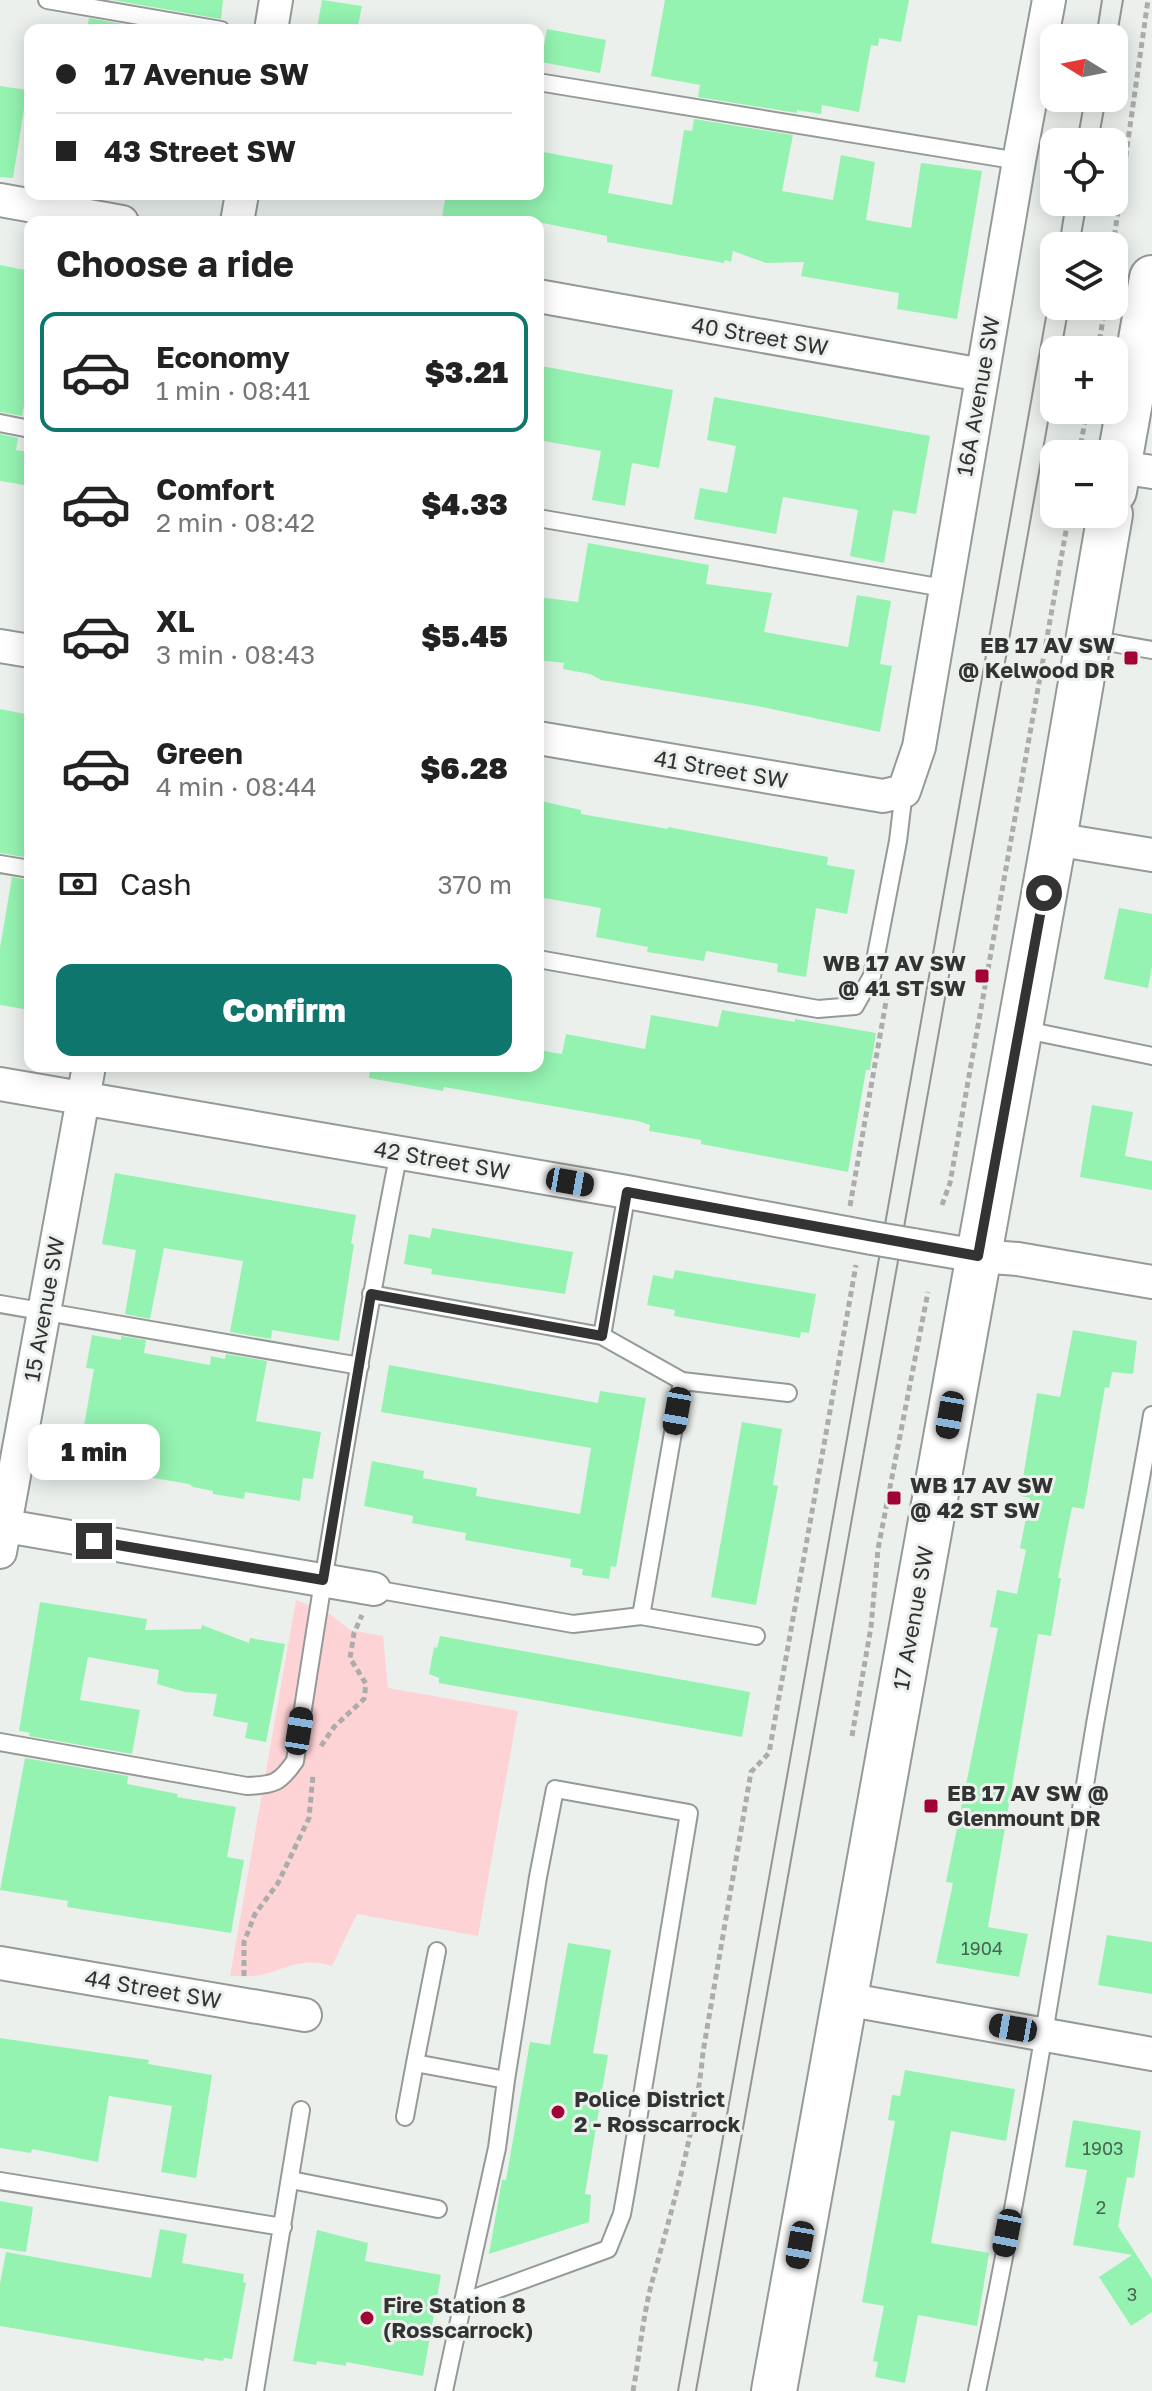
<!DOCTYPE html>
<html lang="en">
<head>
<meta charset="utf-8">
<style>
  body { margin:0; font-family:"Golos Text",sans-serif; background:#f6f6f6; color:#222; height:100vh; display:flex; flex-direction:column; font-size:30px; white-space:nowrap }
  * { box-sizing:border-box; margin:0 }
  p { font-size:26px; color:#767676 }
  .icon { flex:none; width:44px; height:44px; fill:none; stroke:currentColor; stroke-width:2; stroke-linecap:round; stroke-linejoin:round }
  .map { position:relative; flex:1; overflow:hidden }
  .sheet { position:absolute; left:24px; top:216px; width:520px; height:856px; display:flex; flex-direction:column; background:#fff; border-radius:16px; box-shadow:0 4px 20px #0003 }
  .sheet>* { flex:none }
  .guide { position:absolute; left:24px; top:24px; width:520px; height:176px; border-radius:16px; box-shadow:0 4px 20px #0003; display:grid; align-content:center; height:176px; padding:0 32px; background:#fff }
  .needle { width:52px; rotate:280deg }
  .fabs { position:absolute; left:1040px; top:24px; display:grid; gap:16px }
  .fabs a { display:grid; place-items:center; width:88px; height:88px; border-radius:16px; background:#fff; box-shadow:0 4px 20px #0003; font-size:40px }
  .end { position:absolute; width:36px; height:36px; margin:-18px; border:10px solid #323332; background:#fff; box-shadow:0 0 0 4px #fff }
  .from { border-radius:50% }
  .bubble { position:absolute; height:56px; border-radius:16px; background:#fff; box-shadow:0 4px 20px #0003; font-size:26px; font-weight:800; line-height:56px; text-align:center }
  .car { position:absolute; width:24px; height:48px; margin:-24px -12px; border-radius:10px; box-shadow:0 0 6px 2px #0007; background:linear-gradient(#222 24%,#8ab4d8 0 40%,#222 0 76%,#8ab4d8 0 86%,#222 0) }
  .guide b { display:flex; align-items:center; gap:28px; height:76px; font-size:30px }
  .guide b+b { border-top:2px solid #e0e0e0 }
  .guide i { width:20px; height:20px; background:#222 }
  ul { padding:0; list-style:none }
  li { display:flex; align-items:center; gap:24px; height:120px; margin:0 16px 12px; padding:0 16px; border:4px solid transparent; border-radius:16px }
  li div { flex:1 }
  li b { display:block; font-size:30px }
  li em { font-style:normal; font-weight:800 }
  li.active { border-color:#0f766e }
  li>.icon { width:72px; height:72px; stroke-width:1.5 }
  h2 { padding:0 32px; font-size:36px; line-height:96px }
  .pay { display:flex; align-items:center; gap:20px; height:88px; padding:0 32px; font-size:30px }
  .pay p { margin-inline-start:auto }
  .action { display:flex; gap:16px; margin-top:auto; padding:16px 32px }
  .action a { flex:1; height:92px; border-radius:16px; background:#0f766e; color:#fff; font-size:32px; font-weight:800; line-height:92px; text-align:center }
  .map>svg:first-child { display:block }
  .green { fill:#fed3d6 }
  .building { fill:#94f3b1 }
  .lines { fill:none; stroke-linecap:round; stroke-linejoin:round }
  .lane-casing { stroke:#959a96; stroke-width:20 }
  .street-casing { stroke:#959a96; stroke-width:36 }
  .secondary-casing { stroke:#959a96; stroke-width:48 }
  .path { stroke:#abadab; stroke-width:5; stroke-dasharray:6 4; stroke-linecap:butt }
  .lane { stroke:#fff; stroke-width:16 }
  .street { stroke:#fff; stroke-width:32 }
  .secondary { stroke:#fff; stroke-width:44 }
  .tram { stroke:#939593; stroke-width:2 }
  .street-bridge-casing { stroke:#959a96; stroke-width:36; stroke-linecap:butt }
  .street-bridge { stroke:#fff; stroke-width:32 }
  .route { stroke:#323332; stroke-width:10 }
  .poi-dot { fill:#a20337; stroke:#ecf0ed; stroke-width:3 }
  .labels { text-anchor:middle; stroke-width:6; stroke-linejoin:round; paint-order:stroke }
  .number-label { font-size:18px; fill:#4a6352 }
  .street-label { font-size:22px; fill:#323332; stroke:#ecf0ed }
  .poi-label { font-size:22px; font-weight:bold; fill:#323332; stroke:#ecf0ed; text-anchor:start }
</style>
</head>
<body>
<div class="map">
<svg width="1152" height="2391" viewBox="0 0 1152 2391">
  <rect width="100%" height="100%" fill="#ecf0ed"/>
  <!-- green -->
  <path class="green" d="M296,1600L330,1614L350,1630L383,1636L388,1688L518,1711L478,1936L357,1914L332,1966C300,1956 286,1970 256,1976C248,1977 238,1976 230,1976Z"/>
  <!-- building -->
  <path class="building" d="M112,0H223L221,19Z
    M322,0L362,6L357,30L317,28Z
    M665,0H909L901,42L879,38L878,46L871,45L859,112L822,105L821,114L797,110V113L698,97L700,85L651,76Z
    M89,18L156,30H87Z
    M547,29L606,40L600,73L541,62Z
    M0,86L27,90L13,178L0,177Z
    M694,119L793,135L782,191L833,200L841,155L875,162L866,220L911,228L921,163L982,171L957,319L897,309L899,293L801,276L804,262L766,263L733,251L731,262L725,260L724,263L607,242V236L538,222H466L442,217L446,194H538V151L613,165L608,193L672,205L684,130L692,131Z
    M0,265L30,271V373L22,416L0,412Z
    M541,366L673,390L659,468L632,463L625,506L592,500L601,451L538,440V372L540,373Z
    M714,397L930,436L916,514L893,510L884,563L850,556L858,510L783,497L776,534L694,519L700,488L727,493L736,446L707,440Z
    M0,434L18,438L16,450L30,452V486L0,481Z
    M588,543L709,565L706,584L772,593L764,632L848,647L857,595L891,601L880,664L892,666L880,732L752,705L601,680L590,674L563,669L564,663L538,660V597L578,602Z
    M0,709L30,715V858L0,853Z
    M541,801L581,810V814L668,829V827L828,857L827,865L855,870L847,914L816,908L806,977L777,972L778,964L706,951L704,961L647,952L648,947L596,937L601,908L538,897V816Z
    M12,877L30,880V1008L24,1007V1009L0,1005V948Z
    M1119,908L1152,914V966L1148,988L1104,979Z
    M722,1010L795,1022V1019L876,1033L870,1070H866L848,1172L701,1144V1140L649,1131L650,1125L638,1121L444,1087L443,1091L369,1078L370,1066H538V1050L562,1054L566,1034L645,1049L651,1015L718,1027Z
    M1092,1105L1133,1112L1125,1156L1152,1161V1190L1080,1177Z
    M115,1173L356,1215L351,1244H354L339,1341L272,1330L271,1339L230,1332L243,1261L164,1248L150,1319L125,1314L136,1250L102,1244Z
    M432,1228L573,1252L565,1294L431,1274L432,1269L404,1264L409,1234L430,1238Z
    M675,1270L816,1294L809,1333L801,1332L800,1338L674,1316L675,1310L647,1305L653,1275L673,1279Z
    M1073,1330L1137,1341L1133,1374L1112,1372L1109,1388L1105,1387L1084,1509L1072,1507L1058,1578H1061L1051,1636L1038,1634L988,1927L1028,1934L1019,1977L936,1963L953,1883L946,1882L998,1628L990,1627L997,1590L1017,1594L1026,1550L1020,1548L1030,1498L1020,1496L1037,1393L1060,1397Z
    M92,1335L121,1340V1336L146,1340L144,1353L210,1365L211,1356L225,1359L226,1354L267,1361L256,1421L321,1432L313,1479L303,1478L300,1501L245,1492L244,1499L213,1494V1491L193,1487L189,1484L77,1465L94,1369L86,1368Z
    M389,1365L598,1403L600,1391L646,1398L616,1567L611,1566L609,1579L582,1575L583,1569L570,1567L571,1559L465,1540L466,1533L412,1523L413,1516L364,1506L372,1461L424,1471L423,1478L477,1488L476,1496L580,1514L591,1448L381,1412Z
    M742,1422L782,1429L773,1485L778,1486L756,1605L711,1597Z
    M40,1602L147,1619L145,1630L201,1629L202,1625L249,1643L250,1638L285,1644L266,1742L245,1738L248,1723L213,1716L217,1694L185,1692L157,1684L159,1670L88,1657L80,1700L140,1710L132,1754L29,1736L30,1733L19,1731Z
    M440,1636L750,1692L742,1737L439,1683V1678L429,1674L434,1647L437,1648Z
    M25,1758L128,1776L127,1784L178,1794L177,1797L236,1807L227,1857L244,1860L231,1933L67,1907L68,1901L0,1890Z
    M1107,1935L1152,1942V1994L1098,1985Z
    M568,1943L611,1950L593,2053L608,2055L585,2194L591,2195L589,2222L489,2254L502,2180H506L530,2042L550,2045Z
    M0,2038L149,2060L148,2064L212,2075L196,2178L161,2172L172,2106L109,2096L98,2162L32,2149L31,2153L0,2148Z
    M905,2070L1015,2089L1006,2141L951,2131L931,2243L989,2253L977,2326L918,2315L905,2383L875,2377L878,2362L873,2361L884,2306L862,2302L895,2121L888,2120L892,2095L900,2096Z
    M1073,2120L1141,2131L1134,2178L1127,2177L1118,2226L1152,2279V2312L1131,2326L1099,2277L1132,2255L1073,2245L1087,2170L1065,2167Z
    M0,2201L33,2207L26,2252L0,2248Z
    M160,2229L187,2234L182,2263L244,2274L243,2282L246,2283L232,2359L224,2358L223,2361L204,2358V2361L0,2326V2284L6,2252L151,2278Z
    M317,2230L368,2243L365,2261L441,2275L423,2376L346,2362V2366L317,2361L316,2365L293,2361Z"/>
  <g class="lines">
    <!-- lane casing -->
    <g class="lane-casing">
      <path id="lane" d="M47,0L221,30
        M538,82L1019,161
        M0,423L30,429
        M538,518L944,588
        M1090,639L1152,650
        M0,864L30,869
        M538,959L818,1009L855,1006L872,976L898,841L904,791
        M1021,1029L1152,1056
        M371,1294L602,1336L682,1381L788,1393
        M0,1304L360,1366
        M602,1336L627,1192
        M374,1589L573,1624L641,1616L756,1636
        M641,1616L682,1381
        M0,1742L247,1786C274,1785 280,1783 295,1761C326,1557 359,1354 399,1152
        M415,2063L437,1951
        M405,2117L415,2063L506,2080L538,1877L555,1789L689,1813L627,2186L622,2214L608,2249L463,2302L444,2391
        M291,2180L438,2209
        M0,2181L283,2227
        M463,2302L497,2148L506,2080
        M255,2391L301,2110
        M977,2391C1024,2170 1058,1947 1095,1724C1113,1621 1135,1518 1152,1415"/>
    </g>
    <!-- street casing -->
    <g class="street-casing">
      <path id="street" d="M271,30L276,0
        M0,200L122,222
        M237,222L242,194
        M538,296L982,375
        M1118,467L1152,472
        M0,646L30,651
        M538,738L883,796L904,791L919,747L1019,161L1049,0
        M1054,839L1152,855
        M0,1084L627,1192L872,1238
        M913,1245L978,1256L1018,1259L1152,1282
        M0,1525L374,1589
        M0,1552L89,1066
        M0,1963L305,2015
        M845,1999L1152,2054"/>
    </g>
    <!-- secondary casing -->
    <g class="secondary-casing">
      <path id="secondary" d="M1114,491L1152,278
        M774,2391L1054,839L1110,514"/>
    </g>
    <!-- path -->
    <path class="path" d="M1113,246L1148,0
      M1098,350L1105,306
      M1079,454L1087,410
      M942,1205L950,1183L1069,514
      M850,1206L887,996
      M852,1736L871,1627L878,1549L928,1292
      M321,1746L334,1727L364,1699L366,1684L350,1658L354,1633L362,1615
      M244,1976V1942L255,1914L278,1883L309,1818L313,1775
      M633,2391C640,2353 643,2312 654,2275C674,2201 696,2128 703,2052L751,1772L769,1753L856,1265"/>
    <!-- lane -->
    <use href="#lane" class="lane"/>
    <!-- street -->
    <use href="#street" class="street"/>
    <!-- secondary -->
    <use href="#secondary" class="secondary"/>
    <!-- tram -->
    <path class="tram" d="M1096,38L1102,0
      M1114,52L1123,0
      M1077,142L1085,98
      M1098,142L1106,98
      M1059,246L1066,202
      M1079,246L1087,202
      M1061,350L1069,306
      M678,2391L1054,272
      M696,2391L1054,388"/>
    <!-- street-bridge casing -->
    <g class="street-bridge-casing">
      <path id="street-bridge" d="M872,1238L913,1245"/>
    </g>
    <!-- street-bridge -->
    <use href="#street-bridge" class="street-bridge"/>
  </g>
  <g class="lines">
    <!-- route -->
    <path class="route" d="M94,1541L323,1580L371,1294L602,1336L627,1192L978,1256L1044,893"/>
  </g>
  <!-- markers -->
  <g class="poi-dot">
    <rect x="1123" y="650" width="16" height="16" rx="4"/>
    <rect x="974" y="968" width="16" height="16" rx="4"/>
    <rect x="886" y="1490" width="16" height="16" rx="4"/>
    <rect x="923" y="1798" width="16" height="16" rx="4"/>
    <circle cx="558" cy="2112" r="8"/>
    <circle cx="367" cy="2318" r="8"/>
  </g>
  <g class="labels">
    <!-- number labels -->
    <g class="number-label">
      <text x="982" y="1955">1904</text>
      <text x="1103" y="2155">1903</text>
      <text x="1101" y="2214">2</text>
      <text x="1132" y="2301">3</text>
    </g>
    <!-- street labels -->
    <g class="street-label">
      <text transform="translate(760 336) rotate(10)" y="8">40 Street SW</text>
      <text transform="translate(978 396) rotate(-80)" y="8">16A Avenue SW</text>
      <text transform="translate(721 769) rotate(10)" y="8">41 Street SW</text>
      <text transform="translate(442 1160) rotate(10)" y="8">42 Street SW</text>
      <text transform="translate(44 1309) rotate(-80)" y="8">15 Avenue SW</text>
      <text transform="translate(913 1618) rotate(-80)" y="8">17 Avenue SW</text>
      <text transform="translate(153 1989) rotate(10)" y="8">44 Street SW</text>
    </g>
    <!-- poi labels -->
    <g class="poi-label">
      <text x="1115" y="653" text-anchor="end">EB 17 AV SW<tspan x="1115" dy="25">@ Kelwood DR</tspan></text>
      <text x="966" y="971" text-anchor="end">WB 17 AV SW<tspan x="966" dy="25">@ 41 ST SW</tspan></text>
      <text x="910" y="1493">WB 17 AV SW<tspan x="910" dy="25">@ 42 ST SW</tspan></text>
      <text x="947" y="1801">EB 17 AV SW @<tspan x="947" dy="25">Glenmount DR</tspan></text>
      <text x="574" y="2107">Police District<tspan x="574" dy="25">2 - Rosscarrock</tspan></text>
      <text x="383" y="2313">Fire Station 8<tspan x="383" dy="25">(Rosscarrock)</tspan></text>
    </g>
  </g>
</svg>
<div class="fabs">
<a><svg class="needle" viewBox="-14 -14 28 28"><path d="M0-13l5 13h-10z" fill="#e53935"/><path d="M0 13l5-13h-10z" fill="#767676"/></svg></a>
<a><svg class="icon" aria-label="locate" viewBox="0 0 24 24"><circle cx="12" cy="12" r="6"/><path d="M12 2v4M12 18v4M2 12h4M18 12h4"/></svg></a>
<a><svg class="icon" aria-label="layers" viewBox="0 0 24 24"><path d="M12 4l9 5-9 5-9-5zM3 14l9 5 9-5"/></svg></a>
<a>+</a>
<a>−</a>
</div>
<i class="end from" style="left:1044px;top:893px"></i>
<i class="end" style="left:94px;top:1541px"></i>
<div class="bubble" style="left:28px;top:1424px;width:132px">1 min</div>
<i class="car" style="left:570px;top:1182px;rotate:100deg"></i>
<i class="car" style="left:677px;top:1411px;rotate:190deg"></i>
<i class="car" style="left:950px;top:1415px;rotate:190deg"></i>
<i class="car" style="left:299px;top:1731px;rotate:9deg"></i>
<i class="car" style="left:1013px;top:2028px;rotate:280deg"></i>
<i class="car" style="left:1007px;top:2233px;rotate:191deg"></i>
<i class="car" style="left:800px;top:2245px;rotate:190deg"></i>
<div class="guide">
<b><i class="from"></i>17 Avenue SW</b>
<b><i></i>43 Street SW</b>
</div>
<section class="sheet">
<h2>Choose a ride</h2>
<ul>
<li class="active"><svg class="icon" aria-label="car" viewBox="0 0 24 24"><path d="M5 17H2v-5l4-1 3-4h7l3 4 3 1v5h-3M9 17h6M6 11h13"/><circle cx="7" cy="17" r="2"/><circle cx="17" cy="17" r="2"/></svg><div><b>Economy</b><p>1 min · 08:41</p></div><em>$3.21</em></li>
<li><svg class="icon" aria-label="car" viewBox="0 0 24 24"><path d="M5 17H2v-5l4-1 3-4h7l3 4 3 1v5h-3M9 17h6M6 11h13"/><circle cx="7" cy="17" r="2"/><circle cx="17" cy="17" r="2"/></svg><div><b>Comfort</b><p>2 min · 08:42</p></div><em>$4.33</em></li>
<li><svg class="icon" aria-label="car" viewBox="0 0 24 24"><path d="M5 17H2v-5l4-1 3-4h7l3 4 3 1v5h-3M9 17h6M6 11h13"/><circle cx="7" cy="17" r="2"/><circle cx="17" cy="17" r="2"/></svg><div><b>XL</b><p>3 min · 08:43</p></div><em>$5.45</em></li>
<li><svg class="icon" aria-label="car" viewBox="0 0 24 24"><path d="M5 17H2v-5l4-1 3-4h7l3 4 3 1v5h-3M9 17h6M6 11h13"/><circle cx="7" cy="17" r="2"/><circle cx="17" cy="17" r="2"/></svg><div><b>Green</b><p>4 min · 08:44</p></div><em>$6.28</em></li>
</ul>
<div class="pay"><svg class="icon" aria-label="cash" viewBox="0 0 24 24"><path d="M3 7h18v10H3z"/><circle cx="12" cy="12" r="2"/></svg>Cash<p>370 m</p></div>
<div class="action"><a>Confirm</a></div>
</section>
</div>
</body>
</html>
